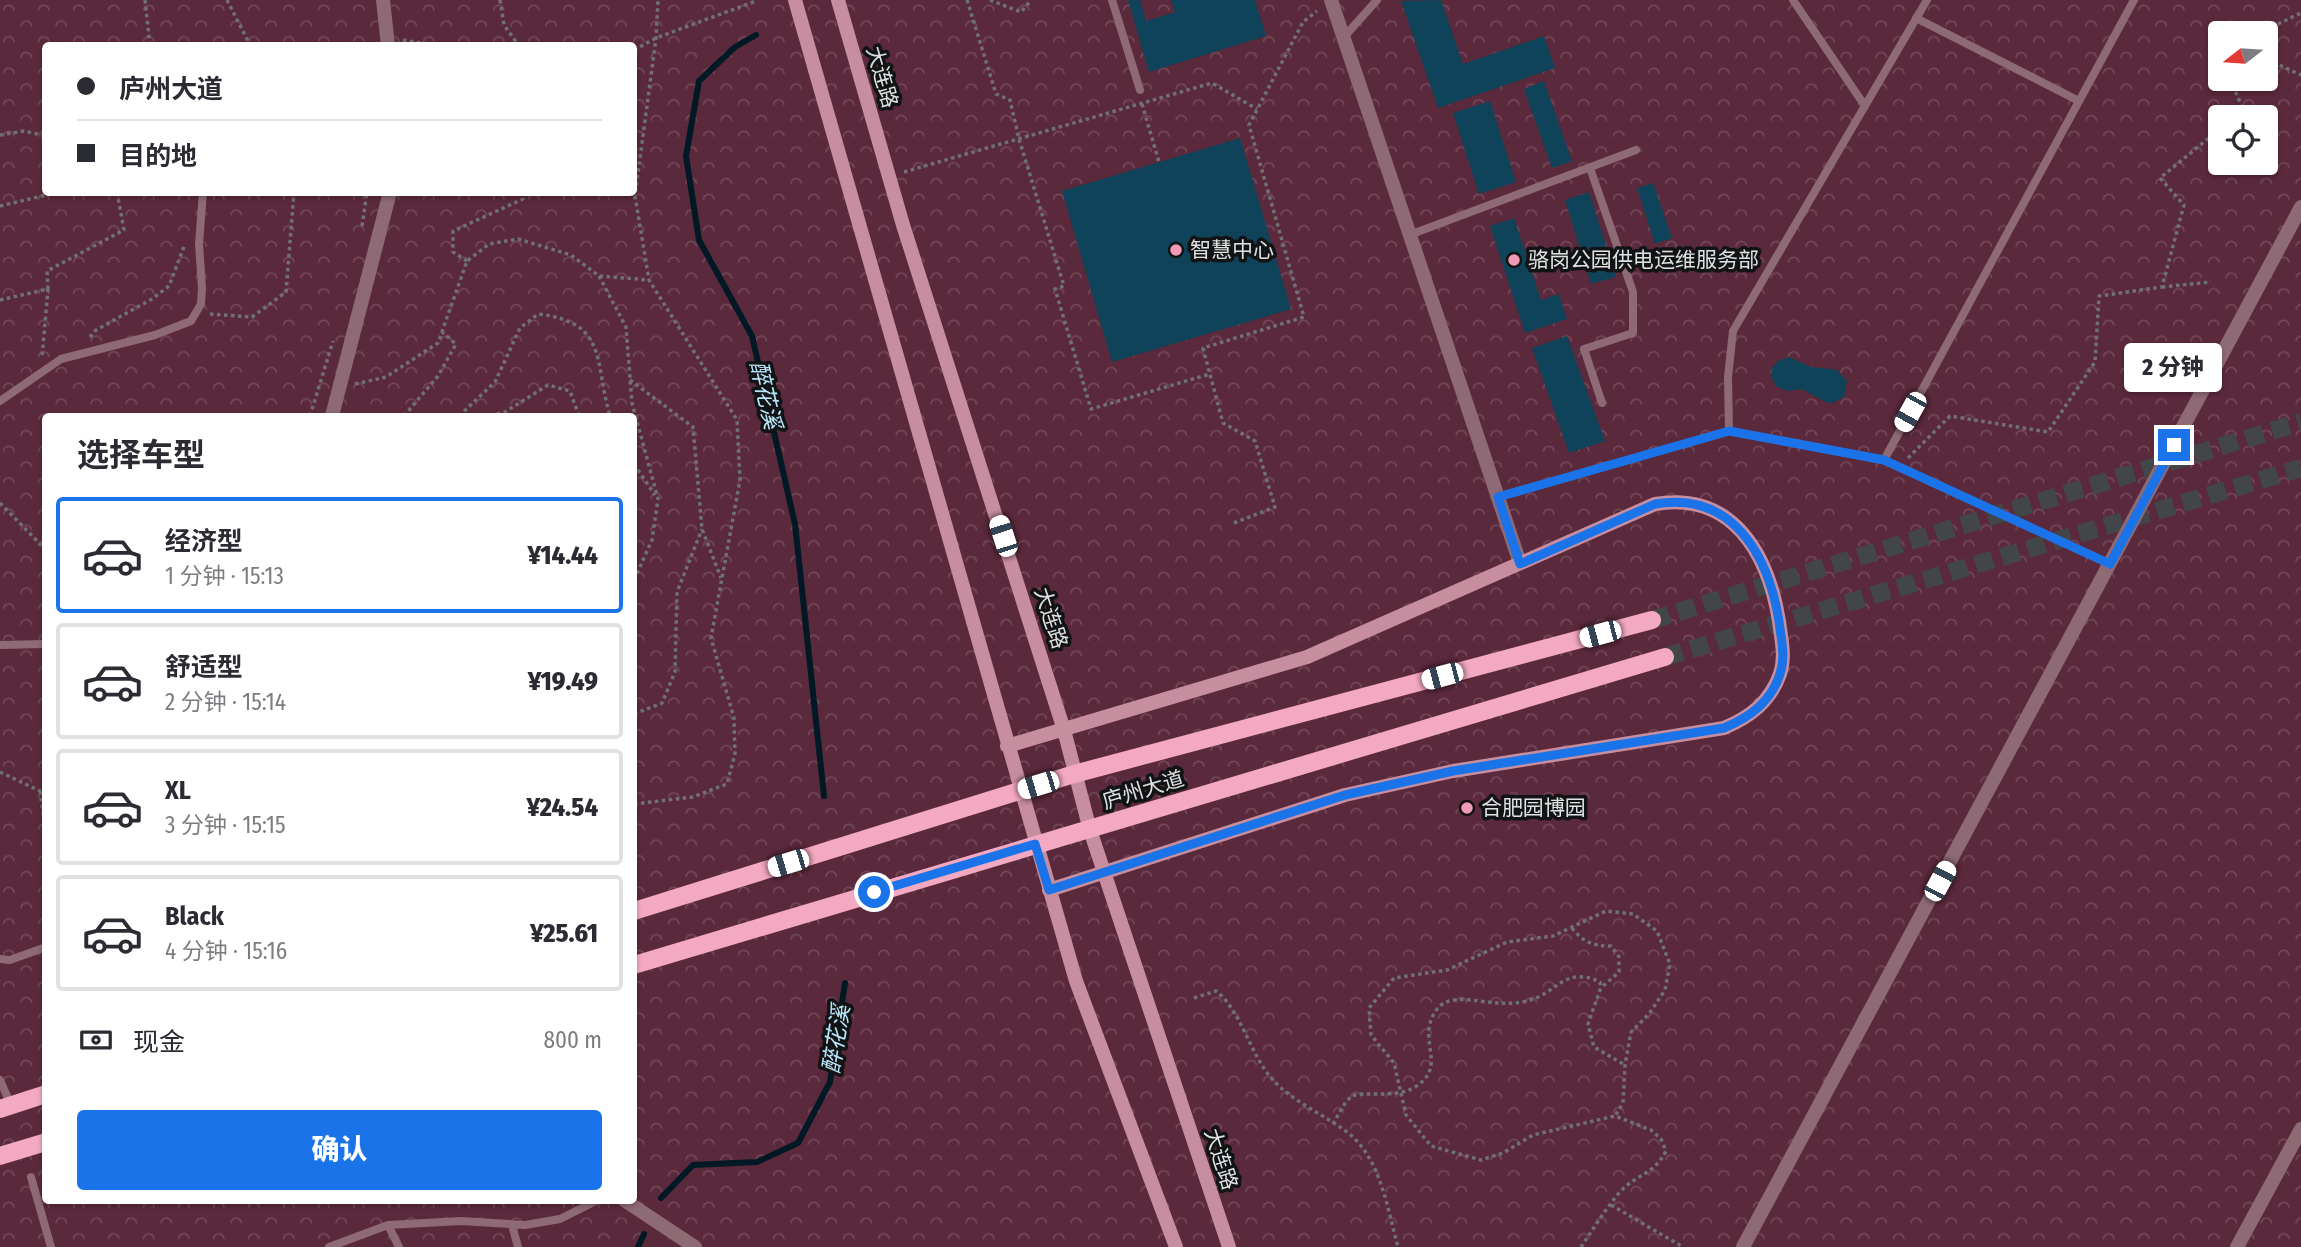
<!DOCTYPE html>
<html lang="zh">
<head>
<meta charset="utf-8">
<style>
  body { margin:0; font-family:"Fira Sans Condensed","Noto Sans SC",sans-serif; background:#f7f7f7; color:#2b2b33; height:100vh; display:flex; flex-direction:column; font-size:26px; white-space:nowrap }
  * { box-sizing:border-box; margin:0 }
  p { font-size:23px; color:#7c7c81 }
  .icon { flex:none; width:38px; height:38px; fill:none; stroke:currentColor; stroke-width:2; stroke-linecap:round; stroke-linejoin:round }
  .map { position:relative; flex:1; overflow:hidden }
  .panel { position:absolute; left:42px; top:413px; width:595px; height:791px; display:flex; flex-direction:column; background:#fff; border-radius:7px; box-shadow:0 2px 5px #0004 }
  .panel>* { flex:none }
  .banner { position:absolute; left:42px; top:42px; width:595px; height:154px; border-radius:7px; box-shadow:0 2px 5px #0004; display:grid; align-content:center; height:154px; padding:0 35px; background:#fff }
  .needle { width:46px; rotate:253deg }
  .buttons { position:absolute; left:2208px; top:21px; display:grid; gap:14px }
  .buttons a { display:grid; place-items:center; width:70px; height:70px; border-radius:7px; background:#fff; box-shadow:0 2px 5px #0004; font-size:35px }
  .end { position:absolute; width:32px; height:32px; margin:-16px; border:9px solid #1a73e8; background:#fff; box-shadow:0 0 0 4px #fff }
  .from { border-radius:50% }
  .bubble { position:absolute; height:49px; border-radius:7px; background:#fff; box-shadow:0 2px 5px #0004; font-size:23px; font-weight:800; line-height:49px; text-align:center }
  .car { position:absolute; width:21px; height:42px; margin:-21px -10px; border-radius:9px; box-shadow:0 0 5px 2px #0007; background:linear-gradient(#fff 24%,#345 0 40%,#fff 0 76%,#345 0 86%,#fff 0) }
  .banner b { display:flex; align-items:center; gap:24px; height:66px; font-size:26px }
  .banner b+b { border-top:2px solid #e1e1e2 }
  .banner i { width:18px; height:18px; background:#2b2b33 }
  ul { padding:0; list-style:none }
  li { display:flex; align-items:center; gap:21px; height:116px; margin:0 14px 10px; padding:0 21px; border:4px solid #e1e1e2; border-radius:7px }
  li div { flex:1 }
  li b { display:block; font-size:26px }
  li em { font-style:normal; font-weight:800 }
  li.active { border-color:#1a73e8 }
  li>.icon { width:63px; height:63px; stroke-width:1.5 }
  h2 { padding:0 35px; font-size:32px; line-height:84px }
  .pay { display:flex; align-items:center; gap:18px; height:77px; padding:0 35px; font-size:26px }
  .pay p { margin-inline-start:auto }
  .button { display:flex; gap:14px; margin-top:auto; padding:14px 35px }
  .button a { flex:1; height:80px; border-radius:7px; background:#1a73e8; color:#fff; font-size:28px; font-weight:800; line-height:80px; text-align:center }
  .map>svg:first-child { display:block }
  .park { fill:url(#park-crowns); fill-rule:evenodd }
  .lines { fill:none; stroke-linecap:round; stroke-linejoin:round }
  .stream { stroke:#001925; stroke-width:6 }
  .building { fill:#0f4359 }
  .primary-tunnel { stroke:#434648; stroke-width:18; stroke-dasharray:18 9; stroke-linecap:butt }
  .path { stroke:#6f7173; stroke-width:3.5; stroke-dasharray:3.5 3.5; stroke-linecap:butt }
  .service { stroke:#8e6a75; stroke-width:8 }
  .minor { stroke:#8e6a75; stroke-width:14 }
  .secondary { stroke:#c78ea0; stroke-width:14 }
  .primary { stroke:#f3a9c1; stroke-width:18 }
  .route { stroke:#1a73e8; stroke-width:9 }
  .poi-dot { fill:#f09ab6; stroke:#121314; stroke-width:2.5 }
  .labels { text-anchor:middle; stroke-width:7; stroke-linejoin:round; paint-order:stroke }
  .street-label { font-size:21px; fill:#dfe1e2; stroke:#121314 }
  .poi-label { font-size:21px; fill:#dfe1e2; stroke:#121314; text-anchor:start }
  .water-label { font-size:23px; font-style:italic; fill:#bae6fc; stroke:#121314 }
</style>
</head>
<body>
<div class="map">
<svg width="2301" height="1247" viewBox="0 0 2301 1247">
  <defs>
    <pattern id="park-crowns" width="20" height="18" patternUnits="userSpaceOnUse" patternTransform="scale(1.75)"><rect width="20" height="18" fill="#5b293c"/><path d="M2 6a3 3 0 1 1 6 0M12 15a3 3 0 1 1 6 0" fill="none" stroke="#724858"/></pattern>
  </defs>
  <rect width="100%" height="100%" fill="#282b2d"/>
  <!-- park -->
  <path class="park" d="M0,0H2301V1247H0ZM2221,33H2266V79H2221ZM46,46H634V192H46ZM2221,117H2266V163H2221ZM46,416H634V1200H46Z"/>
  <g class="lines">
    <!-- stream -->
    <path class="stream" d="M756,35L735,47L699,81L686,156L699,240L752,336L795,524L824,796
      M661,1198L693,1165L757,1162L798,1143L830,1082L845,983
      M638,1247L644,1234"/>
  </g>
  <!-- building -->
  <path class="building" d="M1128,0H1140L1146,21L1175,12L1171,0H1255L1266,36L1149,72Z
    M1441,0L1463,64L1544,36L1555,68L1438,108L1401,1Z
    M1544,81L1572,161L1552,168L1524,89Z
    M1490,101L1516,182L1479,194L1453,113Z
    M1240,138L1291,309L1112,362L1062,191Z
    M1653,183L1672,238L1655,244L1637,188Z
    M1589,192L1616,277L1591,284L1565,200Z
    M1514,218L1541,300L1559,294L1567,319L1525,333L1490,226Z
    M1567,336L1605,441L1569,453L1532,348Z
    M1789,357L1811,367L1837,370L1847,381L1844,397L1833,403L1825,402L1802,389L1787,391L1776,386L1771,376L1772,368L1779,360Z"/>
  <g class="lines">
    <!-- primary-tunnel -->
    <path class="primary-tunnel" d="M1652,620L2301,422
      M1665,657L2301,468"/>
    <!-- path -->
    <path class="path" d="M145,0L150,46
      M227,0L248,41L254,46
      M500,0L504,25L519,46
      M967,0L996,94L1010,100L1019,139L1064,286L1055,289L1091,409L1210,374
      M990,0L1021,12L1031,0
      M2259,33L2301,13
      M403,40L439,46
      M552,46L555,41
      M634,50L656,38L756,1
      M2266,63L2277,64L2301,75
      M2230,79L2243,109L2233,117
      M1142,104L1159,162
      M0,135L24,131L46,136
      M904,172L1212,83L1257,109
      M470,192H476
      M0,206L59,192
      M362,226L367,192
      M467,261L453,252V231L523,199L522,192
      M599,276L626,327L632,403L658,499L652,540L634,580
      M2162,287L2211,282
      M48,289L47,271L124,230L117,192
      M0,300L48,289L42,357
      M210,314L252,317L286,292L294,192
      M90,337L96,330L152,299L169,286L185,244
      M630,380L693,427L702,529L721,578
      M355,384L386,377L438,343L467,261L489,244L518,239L571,255L599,276L649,280
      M310,416L333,341
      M404,416L438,376L456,344L442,332
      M459,416L495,382L520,328L538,314C609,322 594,363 610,416
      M490,416L505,412L548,385L570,391L579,416
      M1908,458L1950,416L2048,432L2095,362L2099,296L2162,287L2184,205L2160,178L2221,128
      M634,464L655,495
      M0,503L46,550
      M1234,523L1275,507L1255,441L1223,423L1203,348L1304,317L1249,125L1303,22L1317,11
      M634,714L662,703L675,672L677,592L702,529
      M0,772L40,791L46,790
      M40,791L46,834
      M634,804L693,797L727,784L735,754L734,718L711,638L740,480L737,420L649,280L635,196L656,38L658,0
      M1572,928C1583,942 1593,946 1611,946L1619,957V972L1602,987
      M1194,998L1216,991C1241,1010 1250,1055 1273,1080C1293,1102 1323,1114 1347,1132C1381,1158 1387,1208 1398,1247
      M1333,1124C1338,1116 1344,1102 1351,1097C1362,1089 1397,1101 1418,1085C1448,1064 1414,1037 1438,1008C1447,997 1466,999 1479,1001C1496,1003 1510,1005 1527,1001C1557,994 1564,965 1600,982L1601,987L1588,1024L1594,1047L1625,1065
      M1611,1205L1683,1247
      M1581,1247C1593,1229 1605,1210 1619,1193C1637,1173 1653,1176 1666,1151L1661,1139L1651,1130L1615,1116L1533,1135L1503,1153L1481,1160L1431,1146L1406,1115L1394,1063L1371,1035L1369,1008L1394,978L1447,970L1507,942L1553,936L1606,911L1633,914L1657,931L1670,964L1665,990L1649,1014L1631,1032L1625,1065L1623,1103L1615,1116"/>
    <!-- service -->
    <path class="service" d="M1112,0L1140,90
      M1793,0L1865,106
      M1916,18L2079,101
      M1344,37L1377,0
      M1590,168L1633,292V333L1584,349L1602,403
      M1412,234L1636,150
      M0,401L61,359L155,335L191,321L201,304L202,288L199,244L203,192
      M1729,431L1728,377L1733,331L1927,0
      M1884,460L2134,0
      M1498,497L1729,431L1884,460L2110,564
      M0,645L46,644
      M0,959L10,960L46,947
      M0,1080L11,1105
      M31,1177L51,1247
      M388,1225L399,1247
      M512,1225L518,1247
      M329,1247L388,1225L461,1221L525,1225L560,1219L598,1200"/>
    <!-- minor -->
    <path class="minor" d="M383,0L388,46
      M1331,0L1520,563
      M332,416L390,192
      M624,1200L695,1247
      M1743,1247L2301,207
      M2237,1247L2301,1129"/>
    <!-- secondary -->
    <path class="secondary" d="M795,0L1076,981L1176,1247
      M838,0L903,225L1064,730L1090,830L1229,1247
      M1007,746L1307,657L1655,504C1732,491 1768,553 1779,621C1781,639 1786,656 1780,674C1770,702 1750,717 1724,728L1453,771L1345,795L1049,890"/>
    <!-- primary -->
    <path class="primary" d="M634,911L1074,774L1652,620
      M634,965L1665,657
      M0,1109L46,1094
      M0,1156L46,1142"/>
  </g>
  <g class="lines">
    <!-- route -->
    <path class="route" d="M874,892L1035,844L1049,890L1345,795L1453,771L1724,728C1750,717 1771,702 1780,674C1786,656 1781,639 1779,621C1768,554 1732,491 1655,504L1520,564L1498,497L1729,431L1884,460L2110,564L2174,445"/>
  </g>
  <!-- markers -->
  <g class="poi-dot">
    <circle cx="1176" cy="250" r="7"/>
    <circle cx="1514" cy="260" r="7"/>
    <circle cx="1467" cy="808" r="7"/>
  </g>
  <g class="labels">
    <!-- street labels -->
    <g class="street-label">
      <text transform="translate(882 77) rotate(74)" y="7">大连路</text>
      <text transform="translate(1051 618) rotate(72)" y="7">大连路</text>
      <text transform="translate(1143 790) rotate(-17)" y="7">庐州大道</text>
      <text transform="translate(1221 1159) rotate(72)" y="7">大连路</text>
    </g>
    <!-- poi labels -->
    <g class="poi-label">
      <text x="1190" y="257">智慧中心</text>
      <text x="1528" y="267">骆岗公园供电运维服务部</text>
      <text x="1481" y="815">合肥园博园</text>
    </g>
    <!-- water labels -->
    <g class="water-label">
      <text transform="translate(766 395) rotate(77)" y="8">醉花溪</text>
      <text transform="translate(836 1039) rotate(-81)" y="8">醉花溪</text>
    </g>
  </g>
</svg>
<div class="buttons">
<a><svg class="needle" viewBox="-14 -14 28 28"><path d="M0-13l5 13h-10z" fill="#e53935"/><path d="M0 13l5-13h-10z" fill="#7c7c81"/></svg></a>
<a><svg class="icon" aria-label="locate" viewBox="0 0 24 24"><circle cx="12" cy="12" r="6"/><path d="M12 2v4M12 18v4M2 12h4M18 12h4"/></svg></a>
</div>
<i class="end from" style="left:874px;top:892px"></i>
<i class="end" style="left:2174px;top:445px"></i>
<div class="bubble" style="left:2124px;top:343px;width:98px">2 分钟</div>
<i class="car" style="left:1910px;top:412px;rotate:209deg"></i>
<i class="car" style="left:1003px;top:536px;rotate:342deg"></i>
<i class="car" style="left:1600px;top:634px;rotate:255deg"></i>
<i class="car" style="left:1442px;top:676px;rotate:255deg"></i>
<i class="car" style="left:1038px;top:785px;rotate:253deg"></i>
<i class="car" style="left:788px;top:863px;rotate:253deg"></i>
<i class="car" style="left:1940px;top:881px;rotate:28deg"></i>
<div class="banner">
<b><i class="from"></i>庐州大道</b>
<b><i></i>目的地</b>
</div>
<section class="panel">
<h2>选择车型</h2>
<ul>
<li class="active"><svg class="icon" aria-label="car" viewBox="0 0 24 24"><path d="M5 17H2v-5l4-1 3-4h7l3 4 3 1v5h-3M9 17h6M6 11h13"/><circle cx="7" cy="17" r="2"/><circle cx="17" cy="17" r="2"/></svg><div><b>经济型</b><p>1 分钟 · 15:13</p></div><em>¥14.44</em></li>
<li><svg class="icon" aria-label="car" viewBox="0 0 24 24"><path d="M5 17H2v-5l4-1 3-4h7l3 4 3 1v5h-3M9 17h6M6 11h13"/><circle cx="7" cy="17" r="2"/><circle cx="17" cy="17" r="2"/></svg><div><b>舒适型</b><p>2 分钟 · 15:14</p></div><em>¥19.49</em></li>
<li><svg class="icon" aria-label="car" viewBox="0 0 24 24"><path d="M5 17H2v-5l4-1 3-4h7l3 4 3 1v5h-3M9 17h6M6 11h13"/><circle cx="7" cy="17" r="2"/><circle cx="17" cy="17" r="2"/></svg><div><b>XL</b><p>3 分钟 · 15:15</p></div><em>¥24.54</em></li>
<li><svg class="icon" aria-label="car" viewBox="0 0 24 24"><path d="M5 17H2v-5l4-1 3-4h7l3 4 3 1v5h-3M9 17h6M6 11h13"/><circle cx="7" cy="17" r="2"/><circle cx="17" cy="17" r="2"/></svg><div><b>Black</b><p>4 分钟 · 15:16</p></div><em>¥25.61</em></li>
</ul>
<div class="pay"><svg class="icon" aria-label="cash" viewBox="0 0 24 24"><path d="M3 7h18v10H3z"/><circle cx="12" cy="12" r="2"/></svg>现金<p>800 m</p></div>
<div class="button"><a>确认</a></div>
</section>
</div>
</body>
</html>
